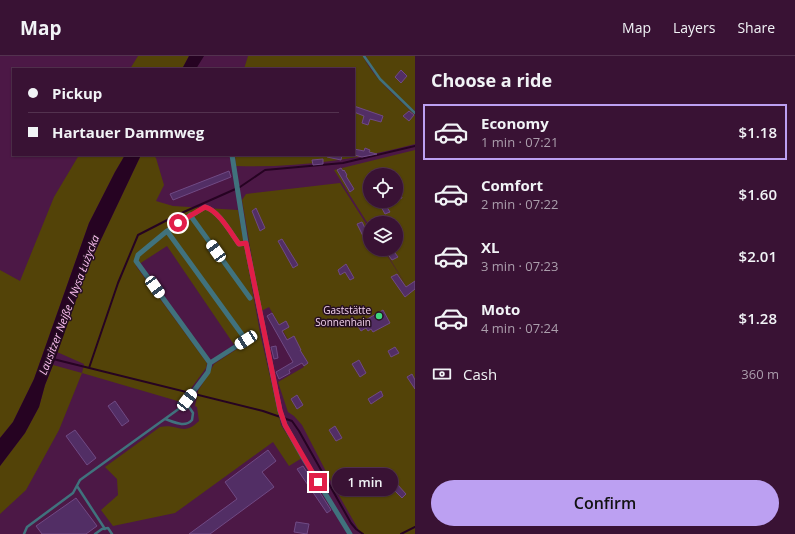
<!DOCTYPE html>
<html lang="en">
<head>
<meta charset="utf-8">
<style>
  body { margin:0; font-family:"Open Sans",sans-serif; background:#442040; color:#f1f3f6; height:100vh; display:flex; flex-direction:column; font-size:15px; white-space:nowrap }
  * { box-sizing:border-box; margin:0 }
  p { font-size:13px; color:#ab9eac }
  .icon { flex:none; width:22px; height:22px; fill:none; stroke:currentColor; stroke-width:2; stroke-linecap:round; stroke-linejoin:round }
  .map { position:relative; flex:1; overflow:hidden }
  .sheet { display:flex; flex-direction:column; background:#391234; width:380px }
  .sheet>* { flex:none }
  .top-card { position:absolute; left:12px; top:12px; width:343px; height:88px; border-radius:0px; box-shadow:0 1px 3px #0004,0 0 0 1px #53324f; display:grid; align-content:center; height:88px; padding:0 16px; background:#391234 }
  .fabs { position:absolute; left:363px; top:112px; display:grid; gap:8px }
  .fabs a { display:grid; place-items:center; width:40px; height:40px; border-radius:50%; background:#391234; box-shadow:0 1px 3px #0004,0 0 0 1px #53324f; font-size:20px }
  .end { position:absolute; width:18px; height:18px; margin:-9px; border:5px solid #e11d48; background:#fff; box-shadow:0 0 0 2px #fff }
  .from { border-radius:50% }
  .bubble { position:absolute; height:28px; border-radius:14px; background:#391234; box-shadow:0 1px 3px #0004,0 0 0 1px #53324f; font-size:13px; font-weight:600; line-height:28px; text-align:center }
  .car { position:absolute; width:12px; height:24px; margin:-12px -6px; border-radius:5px; box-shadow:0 0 3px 1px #0007; background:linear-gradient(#fff 24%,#345 0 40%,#fff 0 76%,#345 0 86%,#fff 0) }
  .top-card b { display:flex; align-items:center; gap:14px; height:38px; font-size:15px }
  .top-card b+b { border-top:1px solid #53324f }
  .top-card i { width:10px; height:10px; background:#f1f3f6 }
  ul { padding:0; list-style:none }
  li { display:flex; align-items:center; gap:12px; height:56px; margin:0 8px 6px; padding:0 8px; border:2px solid transparent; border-radius:0px }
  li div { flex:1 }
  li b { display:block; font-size:15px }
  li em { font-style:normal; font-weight:600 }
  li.selected { border-color:#bca0f2 }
  li>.icon { width:36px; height:36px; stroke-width:1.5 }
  h2 { padding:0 16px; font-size:18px; line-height:48px }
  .pay { display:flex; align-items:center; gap:10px; height:44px; padding:0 16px; font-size:15px }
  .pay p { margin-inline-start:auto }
  .button { display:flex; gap:8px; margin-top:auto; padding:8px 16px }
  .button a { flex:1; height:46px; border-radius:24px; background:#bca0f2; color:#111; font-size:16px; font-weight:600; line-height:46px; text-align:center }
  header { display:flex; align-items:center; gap:24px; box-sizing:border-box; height:56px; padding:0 20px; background:#391234; border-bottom:1px solid #53324f }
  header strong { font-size:19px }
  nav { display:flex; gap:22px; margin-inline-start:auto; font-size:14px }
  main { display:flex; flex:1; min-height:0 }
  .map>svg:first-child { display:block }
  .green { fill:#534308; fill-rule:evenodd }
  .water { fill:#260322 }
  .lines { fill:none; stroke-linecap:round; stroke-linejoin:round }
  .stream { stroke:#260322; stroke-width:2 }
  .building { fill:#522e65; stroke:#704a84 }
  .lane { stroke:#40727d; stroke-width:2.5 }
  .street { stroke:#40727d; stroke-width:5 }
  .route { stroke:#e11d48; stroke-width:5 }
  .poi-dot { fill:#3fd77d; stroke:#260f22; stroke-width:1.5 }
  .labels { text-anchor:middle; stroke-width:3; stroke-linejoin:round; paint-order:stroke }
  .poi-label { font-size:10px; fill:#f2d2ec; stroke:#260f22; text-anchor:end }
  .water-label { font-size:11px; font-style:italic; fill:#fabdef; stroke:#260f22 }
</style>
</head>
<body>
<header>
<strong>Map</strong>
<nav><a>Map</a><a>Layers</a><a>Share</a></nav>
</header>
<main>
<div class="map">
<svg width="415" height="478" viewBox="0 0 415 478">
  <rect width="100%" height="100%" fill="#4c1846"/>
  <!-- green -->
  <path class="green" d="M138,0H189L182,13H130Z
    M248,0H363C374,23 397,41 415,59V88C356,104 296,112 236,110L235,99H354V13H244Z
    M366,0H415V55C397,39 376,22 366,0Z
    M415,94V478H361L333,429L302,369L294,360L288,356L278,326L304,311L269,251L261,255L242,144L246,138L340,127L370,174V193H383L409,234L384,193H396V167H370V171L334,114ZM370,119H396V145H370Z
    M79,99H125L115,116L89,167L34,323L13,366L0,382V214L20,225L54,141Z
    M141,99H153L156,102L164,129L156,145L173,150L238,154L260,277L281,369L302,402L289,410L273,386L175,457L113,470L101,454L118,439L117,423L105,411L160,371C178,367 183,381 199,365L197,351L195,350L198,335L209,317L214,308L237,293L167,190L136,210L207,307L206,312L181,346L82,317L59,374L26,434L0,458V410L25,377L39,351L45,329L53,309L82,317L84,308L57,296L87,213Z"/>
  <!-- water -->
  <path class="water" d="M189,0H204L196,13H182Z
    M125,99H141L87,213L55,304L45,329L39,351L25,377L0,410V382L13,366L34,323L89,167L115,116Z"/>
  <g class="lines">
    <!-- stream -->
    <path class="stream" d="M53,303L263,355L292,365L299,375L351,467L356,473L363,478
      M89,312L118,227L138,179L177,159L240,131L265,114L343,107L415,90
      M401,478L415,471"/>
  </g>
  <!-- building -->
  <path class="building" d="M401,14L407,20L401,27L395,21Z
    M354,50L383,60L381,66L370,63L368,69L362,67L364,60L354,56Z
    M409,55L414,59L409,65L403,60Z
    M365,92L370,94L369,96L377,98L362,101L354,99V93L364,95Z
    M327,99H342L341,104L327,101Z
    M323,103V108L313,109L312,104Z
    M341,112L343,115L344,114L347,119L346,120L354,133L350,136L337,114Z
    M229,115L231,121L173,144L170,138Z
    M396,126L402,142L398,143L396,139Z
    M378,145H383L390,156L385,158Z
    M256,152L265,172L260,175L252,155Z
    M362,166L370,182V194L357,168Z
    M282,183L298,209L293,212L278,185Z
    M384,193H392L398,201L392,204Z
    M346,208L354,222L350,224L345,216L340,219L338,214Z
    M397,218L406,231L415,225V233L405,241L391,221Z
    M383,254L390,267L373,276L371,273L368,275L366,272L361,275L357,269Z
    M272,257L279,269L286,265L289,271L282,275L287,284L294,280L301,294H300L308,307L304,310L302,307L289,314L290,317L279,323L276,316L293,306L267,260Z
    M276,290L278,302L274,303L271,291Z
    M395,291L399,297L391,301L388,295Z
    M359,304L366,317L360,321L352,308Z
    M412,318L415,324V333L407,321Z
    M381,335L383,340L371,348L368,343Z
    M297,339L303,349L297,353L291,343Z
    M115,345L129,365L122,370L108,350Z
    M335,370L342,382L336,385L329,374Z
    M75,374L96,402L87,409L66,380Z
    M268,394L276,405L262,416L274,431L210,478H189L237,443L225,426Z
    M303,410L331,454L327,457L297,413Z
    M397,428L406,438L402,442L392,432Z
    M76,442L97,470L86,478H42L36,470Z
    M296,466L309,468L307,478L294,476Z"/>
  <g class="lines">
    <!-- lane -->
    <path class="lane" d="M364,0L380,23L415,57
      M77,430L105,473
      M24,478L27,471L73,437L80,424L180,352L184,351H189L193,357L192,364C185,372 174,366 165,363
      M95,478L102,473L108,472L112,478"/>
    <!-- street -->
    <path class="street" d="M232,99L246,187L280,355L285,369L304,403L350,478
      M190,159L250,242
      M167,175L246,284L210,307
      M187,344L208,316L210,307L136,205L138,199L167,175L205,151C218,154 231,177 239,188L246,187"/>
  </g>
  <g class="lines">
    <!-- route -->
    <path class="route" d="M178,167L205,151C218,154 231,177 239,188L246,187L280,354L285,369L318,426"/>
  </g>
  <!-- markers -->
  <circle class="poi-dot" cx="379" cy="260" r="4"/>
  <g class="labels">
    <!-- poi labels -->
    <g class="poi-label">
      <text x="371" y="258">Gaststätte<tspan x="371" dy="12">Sonnenhain</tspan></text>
    </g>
    <!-- water labels -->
    <g class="water-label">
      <text transform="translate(69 249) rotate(-69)" y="4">Lausitzer Neiße / Nysa Łużycka</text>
    </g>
  </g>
</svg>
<div class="fabs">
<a><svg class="icon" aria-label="locate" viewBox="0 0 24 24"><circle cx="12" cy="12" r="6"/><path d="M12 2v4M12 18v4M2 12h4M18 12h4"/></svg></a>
<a><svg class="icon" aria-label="layers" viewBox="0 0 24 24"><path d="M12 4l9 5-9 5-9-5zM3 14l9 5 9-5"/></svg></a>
</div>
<i class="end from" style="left:178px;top:167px"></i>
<i class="end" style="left:318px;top:426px"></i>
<div class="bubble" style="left:332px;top:412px;width:66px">1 min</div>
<i class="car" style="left:216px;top:195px;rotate:324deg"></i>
<i class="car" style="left:155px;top:231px;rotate:144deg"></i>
<i class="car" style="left:246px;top:284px;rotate:237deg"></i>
<i class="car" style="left:187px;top:344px;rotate:38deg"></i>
<div class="top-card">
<b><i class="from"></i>Pickup</b>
<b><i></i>Hartauer Dammweg</b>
</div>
</div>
<section class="sheet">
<h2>Choose a ride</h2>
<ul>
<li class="selected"><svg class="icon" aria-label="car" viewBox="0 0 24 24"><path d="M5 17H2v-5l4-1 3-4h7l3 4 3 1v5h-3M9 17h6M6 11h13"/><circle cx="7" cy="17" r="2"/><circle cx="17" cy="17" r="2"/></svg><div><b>Economy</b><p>1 min · 07:21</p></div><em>$1.18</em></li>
<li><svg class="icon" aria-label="car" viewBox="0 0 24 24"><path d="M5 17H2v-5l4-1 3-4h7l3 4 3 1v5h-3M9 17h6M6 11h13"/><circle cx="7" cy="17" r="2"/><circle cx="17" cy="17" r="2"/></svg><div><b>Comfort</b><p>2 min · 07:22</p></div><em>$1.60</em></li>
<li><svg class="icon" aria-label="car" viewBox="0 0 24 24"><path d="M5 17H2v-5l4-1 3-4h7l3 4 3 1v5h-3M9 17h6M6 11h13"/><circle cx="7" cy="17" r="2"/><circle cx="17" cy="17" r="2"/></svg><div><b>XL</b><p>3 min · 07:23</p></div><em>$2.01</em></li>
<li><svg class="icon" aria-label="car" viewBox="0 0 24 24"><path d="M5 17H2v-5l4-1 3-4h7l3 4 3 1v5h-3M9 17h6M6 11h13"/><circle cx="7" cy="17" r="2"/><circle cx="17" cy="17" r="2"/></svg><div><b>Moto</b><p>4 min · 07:24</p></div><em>$1.28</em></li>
</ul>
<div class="pay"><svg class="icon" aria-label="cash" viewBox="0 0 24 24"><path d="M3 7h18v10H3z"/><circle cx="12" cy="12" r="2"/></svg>Cash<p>360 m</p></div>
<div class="button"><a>Confirm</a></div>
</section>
</main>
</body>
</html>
